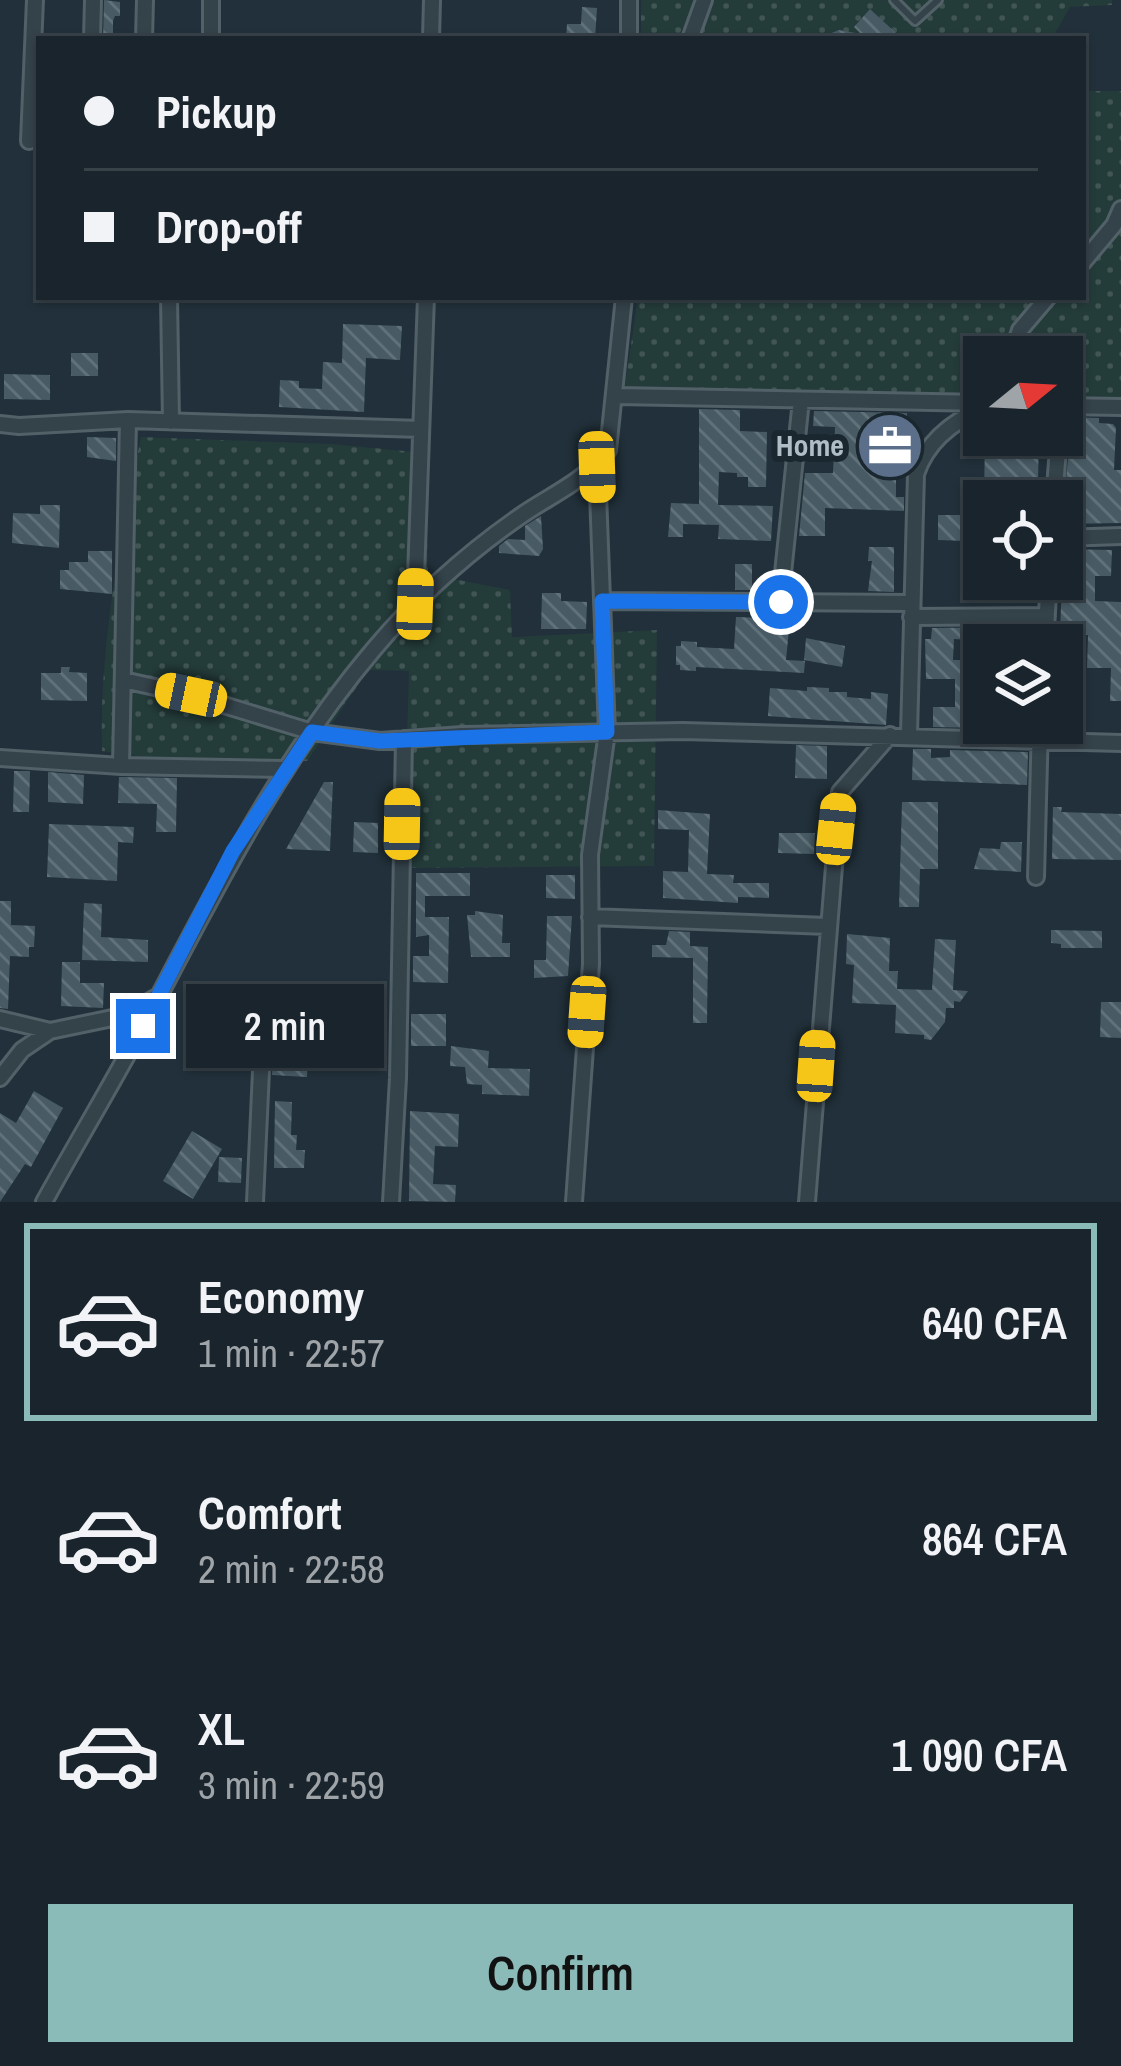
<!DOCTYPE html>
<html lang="en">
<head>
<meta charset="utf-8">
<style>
  body { margin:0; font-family:"Archivo Narrow",sans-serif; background:#263038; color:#f1f3f6; height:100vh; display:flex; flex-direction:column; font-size:45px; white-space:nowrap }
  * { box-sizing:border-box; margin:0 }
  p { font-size:39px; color:#9fa4a9 }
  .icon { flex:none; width:66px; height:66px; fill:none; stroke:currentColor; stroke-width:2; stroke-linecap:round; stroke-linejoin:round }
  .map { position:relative; height:1202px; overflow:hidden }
  .panel { display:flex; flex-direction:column; background:#19242c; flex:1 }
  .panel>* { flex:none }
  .hud { position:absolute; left:36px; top:36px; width:1050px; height:264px; border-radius:0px; box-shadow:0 3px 9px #0004,0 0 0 3px #374148; display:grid; align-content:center; height:264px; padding:0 48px; background:#19242c }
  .needle { width:78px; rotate:72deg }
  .tools { position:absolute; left:963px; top:336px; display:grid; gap:24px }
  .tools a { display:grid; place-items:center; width:120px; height:120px; border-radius:0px; background:#19242c; box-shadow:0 3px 9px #0004,0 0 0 3px #374148; font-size:60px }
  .end { position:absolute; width:54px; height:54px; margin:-27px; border:15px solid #1a73e8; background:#fff; box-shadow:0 0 0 6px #fff }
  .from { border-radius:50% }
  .bubble { position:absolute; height:84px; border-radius:0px; background:#19242c; box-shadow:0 3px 9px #0004,0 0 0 3px #374148; font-size:39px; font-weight:600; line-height:84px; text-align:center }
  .car { position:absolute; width:36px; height:72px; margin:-36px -18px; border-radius:15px; box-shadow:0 0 9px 3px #0007; background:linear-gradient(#f5c518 24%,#345 0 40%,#f5c518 0 76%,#345 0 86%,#f5c518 0) }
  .hud b { display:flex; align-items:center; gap:42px; height:114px; font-size:45px }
  .hud b+b { border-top:3px solid #374148 }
  .hud i { width:30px; height:30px; background:#f1f3f6 }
  ul { padding:21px 0 0; list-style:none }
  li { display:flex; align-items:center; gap:36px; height:198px; margin:0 24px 18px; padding:0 24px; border:6px solid transparent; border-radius:0px }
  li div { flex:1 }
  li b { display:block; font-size:45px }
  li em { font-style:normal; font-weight:600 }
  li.selected { border-color:#8bbbb9 }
  li>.icon { width:108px; height:108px; stroke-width:1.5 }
  .button { display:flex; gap:24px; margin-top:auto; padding:24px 48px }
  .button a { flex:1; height:138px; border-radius:0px; background:#8bbbb9; color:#111; font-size:48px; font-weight:600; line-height:138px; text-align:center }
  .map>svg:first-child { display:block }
  .grass { fill:url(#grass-dots) }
  .building { fill:url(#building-back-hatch) }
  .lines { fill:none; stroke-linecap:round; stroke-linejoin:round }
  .lane-casing { stroke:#526068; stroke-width:12 }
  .street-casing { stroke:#526068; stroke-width:20 }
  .lane { stroke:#34424a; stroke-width:6 }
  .street { stroke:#34424a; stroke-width:14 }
  .route { stroke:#1a73e8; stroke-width:15 }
  .labels { text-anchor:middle; stroke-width:12; stroke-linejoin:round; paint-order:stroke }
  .poi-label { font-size:30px; font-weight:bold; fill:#afbdc6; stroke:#1a272f; text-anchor:end }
</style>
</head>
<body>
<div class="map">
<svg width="1121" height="1202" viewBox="0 0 1121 1202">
  <defs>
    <pattern id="grass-dots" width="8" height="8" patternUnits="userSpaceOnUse" patternTransform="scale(3)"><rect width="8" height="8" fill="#233b39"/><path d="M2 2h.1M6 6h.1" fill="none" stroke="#405554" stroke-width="1.8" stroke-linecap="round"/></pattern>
    <pattern id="building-back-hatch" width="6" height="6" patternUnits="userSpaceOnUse" patternTransform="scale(3)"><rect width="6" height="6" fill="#485b65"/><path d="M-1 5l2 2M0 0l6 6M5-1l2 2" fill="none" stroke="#60717a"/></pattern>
  </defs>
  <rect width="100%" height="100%" fill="#21303a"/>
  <!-- grass -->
  <path class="grass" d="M641,0H1112V5L1070,7L1052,39H641Z
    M1083,91H1121V403L1062,402V357H984V400L624,392L638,297H1083Z
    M141,437L332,444L425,453L428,574L510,590L512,637L657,630L654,866L403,868L409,671L368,670L307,761L166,760L102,751C99,645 120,541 141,437Z"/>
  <!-- building -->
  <path class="building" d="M104,0L120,2V16H115L113,21V39H103Z
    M582,7L597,8L595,39H566L567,24H581Z
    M870,9L902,39H867L863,35V39H817L839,30L861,34L854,27Z
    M343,324L402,326L400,360L366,358L364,412L279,407L280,380L299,381V388L322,389L323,362L342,363Z
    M71,353H98V376H71Z
    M4,374L50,375V400L4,399Z
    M699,409L740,410V431L767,432L766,487H748V477H737V473L719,472L718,505L773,506L771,541L718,539L719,525L683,524V537H668L671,503L699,504Z
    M814,411L907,413L904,477H896V497H904V511L825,508V536H799L805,473H833L835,427L813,426Z
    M1065,417L1099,418V423L1113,424L1116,428L1114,470H1121V523L1062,524L1070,436Z
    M985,435H1039L1038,482H1034L1033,501H984Z
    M87,437L116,438V461L87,457Z
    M40,505H60L59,548L12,543L13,513L40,514Z
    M938,515H966V541L938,540Z
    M541,516L543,549L539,556L499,553V546L508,539L525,540V526Z
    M869,547H894V592L868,591L872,561H868Z
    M1063,549L1112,550L1111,576H1095V601L1121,602V701H1110L1111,668H1087L1088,635L1060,634Z
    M88,551H112V594L60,589V570H69V562H88Z
    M735,564H752V590H735Z
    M542,593H561V601L587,602L586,629H541Z
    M736,617L790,619L786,660L805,661L804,673L696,667V671L680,670V665H676V646H681V641L697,642V647L734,649Z
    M1022,627V643L954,639L953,660H984V723H1029V729L933,727V707H955V679H926L925,639H931L932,628Z
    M806,638L845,646L842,667L804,660Z
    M61,667H70L69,672L87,673V701L41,700V673H61Z
    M807,687L829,688V692H847V697L871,699V692L888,694L886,725L768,716L770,688L807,691Z
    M1062,700L1082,701V731L1057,730V723H1062Z
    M796,745L827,746V779L795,778Z
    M913,749H931V758L950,757V750L1028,752L1027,785L912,780Z
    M14,771H30L29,812H13Z
    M48,772L84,775L83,804L48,802Z
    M119,777L177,778L176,832H156L157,804L118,803Z
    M324,782H333L330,851L286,849Z
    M902,802H938V869H920L919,907H899Z
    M1053,807H1062L1061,812L1121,814V860L1052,859Z
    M658,810L710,814L707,874L734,875L733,883H769V898L738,897V903L663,898V871L688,872L689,830L658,829Z
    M354,822L378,823V853L353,852Z
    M49,824L134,827L133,843L118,842L117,881L47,877Z
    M779,833H815L814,854L778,853Z
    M1001,842H1022L1021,872L974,869L980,848L1000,849Z
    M416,873H470V896H425V917H449L448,983L413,982V956H429V935L416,937Z
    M546,875H575V899L546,898Z
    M0,901H11V925L35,926L34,947H29V957L10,956L8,1009L0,1008Z
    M84,903L102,904L101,937L148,940V962L82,960Z
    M475,911L503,915L502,943H510V957H471L467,915H475Z
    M547,916H572L568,976L534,978V960H546Z
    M1051,930L1102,931V948H1061V944L1051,943Z
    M669,931L690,932V946L708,947L707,1023H693V958L652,957V945H666Z
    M847,934L890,938L889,971H898L897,989L932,990L935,939L956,940L953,990L968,991L960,1002L954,1001V1008H946L945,1022L931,1040L924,1039V1035L895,1033L896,1005L852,1003L854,965L846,964Z
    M62,962H80V983H104L103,1008L61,1006Z
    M1101,1002H1121V1038L1100,1037Z
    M411,1014H446V1046H411Z
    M279,1025L309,1026L307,1077L272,1075L274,1031H279Z
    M451,1046L489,1051L488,1068L530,1069L529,1096L482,1094V1085L467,1084L465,1067L450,1066Z
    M34,1091L63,1108L31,1167L25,1164L0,1202V1113L16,1123Z
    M275,1101L292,1102L291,1135H297L296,1150H305L304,1168H274Z
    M410,1111L459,1114L458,1147L435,1146L433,1184L456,1185L455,1202L409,1201Z
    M192,1131L222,1149L193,1199L163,1181Z
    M219,1157L242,1158L241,1183L218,1182Z"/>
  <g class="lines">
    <!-- lane casing -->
    <g class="lane-casing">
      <path id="lane" d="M894,0L915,21L938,0"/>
    </g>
    <!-- street casing -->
    <g class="street-casing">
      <path id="street" d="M92,39L93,0
        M144,39L145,0
        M211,39V0
        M431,39L432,0
        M629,39V0
        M690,39L704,0
        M29,141L35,0
        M1083,262L1114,225L1121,209
        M169,297L171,422
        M1011,357L1020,330L1048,297
        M617,396L984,403
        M1062,406L1121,407
        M0,424L19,426L128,420L421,429
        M1054,501L1059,435
        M1062,538L1121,536
        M602,601L911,603
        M780,602L801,400
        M415,604L426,297
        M911,617L1047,616
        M1045,645L1049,579
        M123,680L191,695L312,732L380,741L462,735L683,731L1121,743
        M909,734L916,474C927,441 953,421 984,408
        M0,758L121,766L285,769
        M121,766L128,420
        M1036,877L1040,723
        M590,917L827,926
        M0,1019L50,1031
        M0,1078L22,1050L50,1031L127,1015L155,998
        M44,1202C82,1133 123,1066 159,996C223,874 285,754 374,649C417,598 467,553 522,515C551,495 587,480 608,450L624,297
        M255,1202L263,1027
        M391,1202L398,1078L404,739
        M574,1202L591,964L590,855L607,732L597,467
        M807,1202L840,792L890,735"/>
    </g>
    <!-- lane -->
    <use href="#lane" class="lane"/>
    <!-- street -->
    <use href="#street" class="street"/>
  </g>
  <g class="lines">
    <!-- route -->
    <path class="route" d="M143,1026L233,851L312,732L380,741L607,732L602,601L781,602"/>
  </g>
  <!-- icons -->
  <defs>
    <g id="office-disc" transform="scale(3.45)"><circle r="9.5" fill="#5c6f8a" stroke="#1a272f"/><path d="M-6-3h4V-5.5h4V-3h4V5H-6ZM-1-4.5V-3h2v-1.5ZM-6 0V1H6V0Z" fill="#fff"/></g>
  </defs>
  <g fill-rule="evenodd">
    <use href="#office-disc" x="890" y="446"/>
  </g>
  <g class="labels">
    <!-- poi labels -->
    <g class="poi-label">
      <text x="844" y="456">Home</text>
    </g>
  </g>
</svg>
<div class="tools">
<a><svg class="needle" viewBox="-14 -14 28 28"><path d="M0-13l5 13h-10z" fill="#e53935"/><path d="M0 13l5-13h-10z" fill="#9fa4a9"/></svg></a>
<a><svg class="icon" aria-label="locate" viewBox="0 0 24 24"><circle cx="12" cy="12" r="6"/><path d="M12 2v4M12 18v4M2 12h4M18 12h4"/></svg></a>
<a><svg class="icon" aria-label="layers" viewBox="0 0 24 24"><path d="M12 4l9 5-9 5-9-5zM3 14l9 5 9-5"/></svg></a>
</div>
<i class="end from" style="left:781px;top:602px"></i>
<i class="end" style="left:143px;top:1026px"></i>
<div class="bubble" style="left:186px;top:984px;width:198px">2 min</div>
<i class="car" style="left:597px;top:467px;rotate:178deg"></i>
<i class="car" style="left:415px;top:604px;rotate:2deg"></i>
<i class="car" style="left:191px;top:695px;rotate:282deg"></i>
<i class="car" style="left:402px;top:824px;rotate:1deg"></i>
<i class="car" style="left:836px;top:829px;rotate:6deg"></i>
<i class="car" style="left:587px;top:1012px;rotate:184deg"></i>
<i class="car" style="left:816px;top:1066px;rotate:4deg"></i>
<div class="hud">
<b><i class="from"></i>Pickup</b>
<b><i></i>Drop-off</b>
</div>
</div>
<section class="panel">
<ul>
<li class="selected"><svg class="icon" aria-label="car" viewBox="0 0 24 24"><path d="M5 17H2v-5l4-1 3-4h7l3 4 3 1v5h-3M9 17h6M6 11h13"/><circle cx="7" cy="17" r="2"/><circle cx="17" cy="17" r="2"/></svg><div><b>Economy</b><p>1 min · 22:57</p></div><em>640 CFA</em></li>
<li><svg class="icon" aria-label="car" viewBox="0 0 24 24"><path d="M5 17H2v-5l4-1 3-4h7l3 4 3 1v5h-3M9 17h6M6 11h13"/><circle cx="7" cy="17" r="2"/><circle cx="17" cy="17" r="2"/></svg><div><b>Comfort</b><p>2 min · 22:58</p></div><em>864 CFA</em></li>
<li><svg class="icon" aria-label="car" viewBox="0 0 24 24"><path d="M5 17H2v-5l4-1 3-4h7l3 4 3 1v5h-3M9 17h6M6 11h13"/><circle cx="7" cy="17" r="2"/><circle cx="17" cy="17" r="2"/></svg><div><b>XL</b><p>3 min · 22:59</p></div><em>1 090 CFA</em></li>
</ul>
<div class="button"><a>Confirm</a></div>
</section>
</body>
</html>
